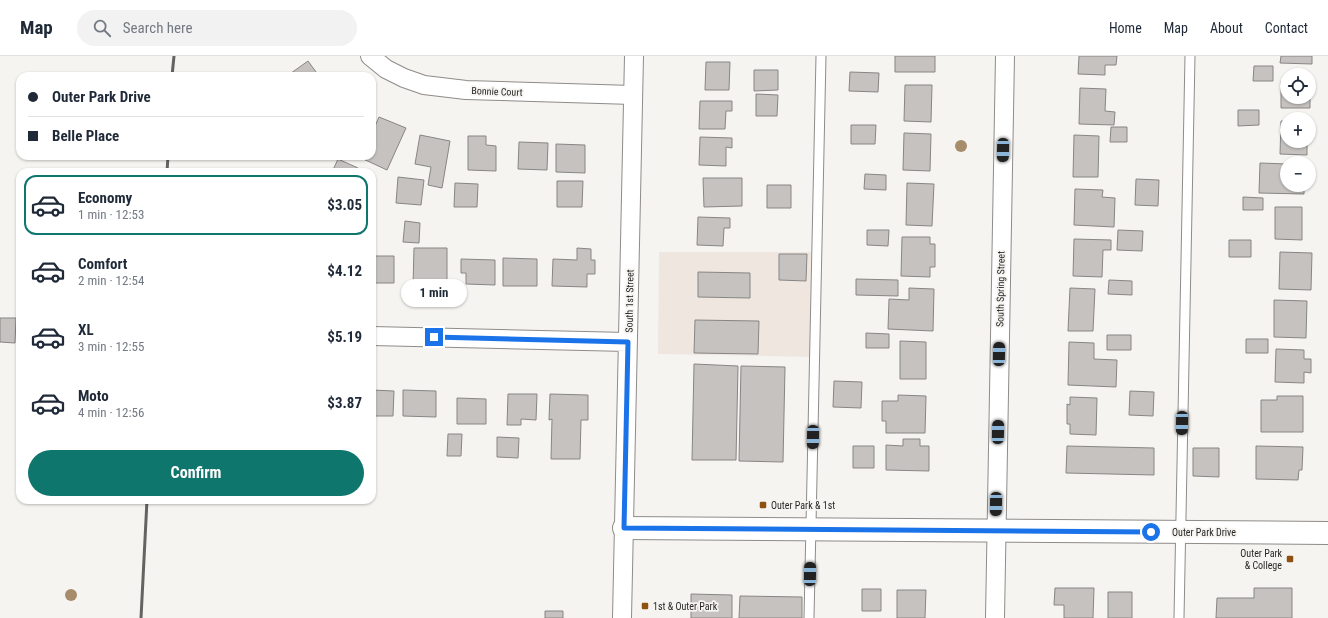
<!DOCTYPE html>
<html lang="en">
<head>
<meta charset="utf-8">
<style>
  body { margin:0; font-family:"Roboto Condensed",sans-serif; background:#f2f2f3; color:#1f2937; height:100vh; display:flex; flex-direction:column; font-size:15px; white-space:nowrap }
  * { box-sizing:border-box; margin:0 }
  p { font-size:13px; color:#747a83 }
  .icon { flex:none; width:22px; height:22px; fill:none; stroke:currentColor; stroke-width:2; stroke-linecap:round; stroke-linejoin:round }
  .map { position:relative; flex:1; overflow:hidden }
  .details { position:absolute; left:16px; top:112px; width:360px; height:336px; display:flex; flex-direction:column; background:#fff; border-radius:12px; box-shadow:0 1px 3px #0004 }
  .details>* { flex:none }
  .banner { position:absolute; left:16px; top:16px; width:360px; height:88px; border-radius:12px; box-shadow:0 1px 3px #0004; display:grid; align-content:center; height:88px; padding:0 12px; background:#fff }
  .tools { position:absolute; left:1280px; top:12px; display:grid; gap:8px }
  .tools a { display:grid; place-items:center; width:36px; height:36px; border-radius:50%; background:#fff; box-shadow:0 1px 3px #0004; font-size:20px }
  .end { position:absolute; width:18px; height:18px; margin:-9px; border:5px solid #1a73e8; background:#fff; box-shadow:0 0 0 2px #fff }
  .from { border-radius:50% }
  .bubble { position:absolute; height:28px; border-radius:14px; background:#fff; box-shadow:0 1px 3px #0004; font-size:13px; font-weight:700; line-height:28px; text-align:center }
  .car { position:absolute; width:12px; height:24px; margin:-12px -6px; border-radius:5px; box-shadow:0 0 3px 1px #0007; background:linear-gradient(#222 24%,#8ab4d8 0 40%,#222 0 76%,#8ab4d8 0 86%,#222 0) }
  .banner b { display:flex; align-items:center; gap:14px; height:38px; font-size:15px }
  .banner b+b { border-top:1px solid #e0e1e3 }
  .banner i { width:10px; height:10px; background:#1f2937 }
  ul { padding:7px 0 0; list-style:none }
  li { display:flex; align-items:center; gap:12px; height:60px; margin:0 8px 6px; padding:0 4px; border:2px solid transparent; border-radius:12px }
  li div { flex:1 }
  li b { display:block; font-size:15px }
  li em { font-style:normal; font-weight:700 }
  li.current { border-color:#0f766e }
  li>.icon { width:36px; height:36px; stroke-width:1.5 }
  .primary-button { display:flex; gap:8px; margin-top:auto; padding:8px 12px }
  .primary-button a { flex:1; height:46px; border-radius:24px; background:#0f766e; color:#fff; font-size:16px; font-weight:700; line-height:46px; text-align:center }
  header { display:flex; align-items:center; gap:24px; box-sizing:border-box; height:56px; padding:0 20px; background:#fff; border-bottom:1px solid #e0e1e3 }
  header strong { font-size:19px }
  nav { display:flex; gap:22px; margin-inline-start:auto; font-size:14px }
  .search { width:280px; height:36px; background:#f2f2f3; display:flex; align-items:center; gap:10px; box-sizing:border-box; padding:0 14px; border-radius:22px; color:#747a83; font-size:15px }
  .map>svg:first-child { display:block }
  .built { fill:#efe6df }
  .building { fill:#c5c2c0; stroke:#888684 }
  .lines { fill:none; stroke-linecap:round; stroke-linejoin:round }
  .service-casing { stroke:#8e8b89; stroke-width:11 }
  .minor-casing { stroke:#8e8b89; stroke-width:20 }
  .tertiary-casing { stroke:#8e8b89; stroke-width:24 }
  .service { stroke:#fff; stroke-width:9 }
  .minor { stroke:#fff; stroke-width:18 }
  .tertiary { stroke:#fff; stroke-width:22 }
  .rail { stroke:#646362; stroke-width:3 }
  .tree { fill:#a78c6c }
  .route { stroke:#1a73e8; stroke-width:5 }
  .poi-dot { fill:#8e5112; stroke:#f6f4f1; stroke-width:1.5 }
  .labels { text-anchor:middle; stroke-width:3.5; stroke-linejoin:round; paint-order:stroke }
  .street-label { font-size:10px; fill:#282726; stroke:#f6f4f1 }
  .poi-label { font-size:10px; fill:#282726; stroke:#f6f4f1; text-anchor:start }
</style>
</head>
<body>
<header>
<strong>Map</strong>
<div class="search"><svg class="icon" aria-label="search" viewBox="0 0 24 24"><circle cx="10" cy="10" r="6"/><path d="M15 15l6 6"/></svg>Search here</div>
<nav><a>Home</a><a>Map</a><a>About</a><a>Contact</a></nav>
</header>
<div class="map">
<svg width="1328" height="562" viewBox="0 0 1328 562">
  <rect width="100%" height="100%" fill="#f6f4f1"/>
  <!-- built -->
  <path class="built" d="M659,196H811L810,301L658,298Z"/>
  <!-- building -->
  <path class="building" d="M895,0H935V16H895Z
    M1079,0H1117L1116,9H1105V19L1078,18Z
    M1281,0H1312V8L1280,7Z
    M308,5L319,20H287Z
    M706,6H730L729,34H705Z
    M1254,10H1273V25H1253Z
    M754,14H778V34L754,35Z
    M850,16L879,17L878,36L849,35Z
    M1281,25H1287V41H1309L1310,25V52H1281Z
    M905,29H932L931,66L904,65Z
    M1080,32L1106,33L1105,55L1115,56L1114,69L1079,68Z
    M756,38L778,39L777,60H756Z
    M700,45H732V55H726L725,73H699Z
    M1238,54H1259V69L1238,70Z
    M379,61L406,72L387,114L361,102L362,100H372V77Z
    M1281,65H1287V85H1307V99L1280,98Z
    M851,69H876L875,88H851Z
    M1111,71H1127V86H1110Z
    M904,77L931,78L930,115L903,114Z
    M420,79L450,85L442,132L428,129L431,111L415,108Z
    M1074,79L1099,80L1098,121H1073Z
    M468,80H486V89L496,90V115L468,114Z
    M700,81L732,82V92L726,91V110L699,109Z
    M519,86L548,87L547,114L518,113Z
    M556,88L585,89V117L556,116Z
    M338,103L358,112L357,116H332Z
    M1260,107L1287,108V129H1304V138L1259,137Z
    M865,118L886,119V134L864,133Z
    M398,121L424,124L421,149L396,147Z
    M703,122H742V150L704,151Z
    M1136,123L1159,124L1158,150L1135,149Z
    M557,125H583L582,151H557Z
    M455,127L478,128L477,151H454Z
    M907,127L934,128L932,170L906,169Z
    M767,129H791V152H767Z
    M1075,133L1103,134L1102,141L1115,142L1114,171L1074,169Z
    M1243,141L1263,142V154H1243Z
    M1275,151H1302V184L1275,183Z
    M698,161L730,162V172H724L723,190L697,189Z
    M405,165L420,167L419,187L403,186Z
    M867,174H889L888,190L867,189Z
    M1118,174L1143,175L1142,195L1117,194Z
    M902,181H930V188H935V211H930V221L901,220Z
    M1074,183L1111,184V194H1103L1102,221L1073,220Z
    M1229,184H1251V201H1229Z
    M414,192H447V230H413Z
    M577,192L591,193V204H595V218H587V231L552,230L553,203L577,204Z
    M1280,196L1312,197L1311,234L1279,233Z
    M779,198H807L806,225L779,224Z
    M372,200H394V227H372Z
    M503,202L537,203V230H503Z
    M461,203L495,204V229L466,228V217H461Z
    M698,216L750,217V242L698,241Z
    M856,223L898,224V240L856,239Z
    M1109,224L1132,225V239L1108,238Z
    M909,232L934,233L933,275L888,273L889,243L909,244Z
    M1070,232L1095,233L1093,275H1068Z
    M1274,244L1307,245L1306,282L1274,281Z
    M0,262H16L15,287L0,286Z
    M695,264L759,265L758,298L694,297Z
    M866,277L889,278V292H866Z
    M1107,279H1131V294H1107Z
    M1246,283H1268V297H1246Z
    M900,285L926,286V323H900Z
    M1069,286L1094,287V303L1117,304L1116,331L1068,329Z
    M1276,293L1304,294V303H1311V317L1304,316V327L1275,326Z
    M694,308L738,310L736,404H692Z
    M741,310L785,311L783,406L739,405Z
    M834,325L862,326L861,352L833,351Z
    M372,334L394,335L393,360H372Z
    M403,334L436,335V361L403,360Z
    M1130,335L1154,336L1153,360L1129,359Z
    M508,338H537L536,364L521,363V369H507Z
    M550,338L588,339V364H581L580,403H551L552,363L549,364Z
    M898,339L926,340L925,377H886V365H882V345H898Z
    M1277,340H1303V376H1261V344H1277Z
    M1070,341L1097,342L1096,379L1070,378V368H1067V348L1070,349Z
    M457,342L486,343V368H457Z
    M448,378H462L461,400H447Z
    M497,381L519,382L518,402L497,401Z
    M903,383H920V390H929V415L886,414V389L903,390Z
    M853,390H874V412H853Z
    M1067,390L1154,392V419L1066,417Z
    M1256,390L1303,391L1302,414H1299L1298,424L1256,423Z
    M1193,392H1219V421L1193,420Z
    M1055,532H1094L1093,562H1064V549H1054Z
    M1254,532H1292V562H1216L1217,542H1254Z
    M862,533H881V555H862Z
    M897,534H926L925,562H897Z
    M1108,536H1132V562H1108Z
    M691,538L732,539V562H691Z
    M740,540L802,541V562H739Z
    M545,555H563V562H545Z"/>
  <g class="lines">
    <!-- service casing -->
    <g class="service-casing">
      <path id="service" d="M809,562L821,0
        M1179,562L1190,0"/>
    </g>
    <!-- minor casing -->
    <g class="minor-casing">
      <path id="minor" d="M370,0L386,13L404,22L424,29L466,34L633,39
        M372,280L628,286
        M622,562L634,0
        M995,562L1005,0"/>
    </g>
    <!-- tertiary casing -->
    <g class="tertiary-casing">
      <path id="tertiary" d="M624,472L1328,477"/>
    </g>
    <!-- service -->
    <use href="#service" class="service"/>
    <!-- minor -->
    <use href="#minor" class="minor"/>
    <!-- tertiary -->
    <use href="#tertiary" class="tertiary"/>
    <!-- rail -->
    <path class="rail" d="M172,20L174,0
      M167,116L168,100
      M141,562L147,444"/>
  </g>
  <!-- trees -->
  <g class="tree">
    <circle cx="961" cy="90" r="6"/>
    <circle cx="71" cy="539" r="6"/>
  </g>
  <g class="lines">
    <!-- route -->
    <path class="route" d="M434,281L628,286L624,472L1151,476"/>
  </g>
  <!-- markers -->
  <g class="poi-dot">
    <rect x="759" y="445" width="8" height="8" rx="2"/>
    <rect x="1286" y="499" width="8" height="8" rx="2"/>
    <rect x="641" y="546" width="8" height="8" rx="2"/>
  </g>
  <g class="labels">
    <!-- street labels -->
    <g class="street-label">
      <text transform="translate(497 35) rotate(2)" y="4">Bonnie Court</text>
      <text transform="translate(1000 233) rotate(-89)" y="4">South Spring Street</text>
      <text transform="translate(629 245) rotate(-89)" y="4">South 1st Street</text>
      <text x="1204" y="480">Outer Park Drive</text>
    </g>
    <!-- poi labels -->
    <g class="poi-label">
      <text x="771" y="453">Outer Park &amp; 1st</text>
      <text x="1282" y="501" text-anchor="end">Outer Park<tspan x="1282" dy="12">&amp; College</tspan></text>
      <text x="653" y="554">1st &amp; Outer Park</text>
    </g>
  </g>
</svg>
<div class="tools">
<a><svg class="icon" aria-label="locate" viewBox="0 0 24 24"><circle cx="12" cy="12" r="6"/><path d="M12 2v4M12 18v4M2 12h4M18 12h4"/></svg></a>
<a>+</a>
<a>−</a>
</div>
<i class="end from" style="left:1151px;top:476px"></i>
<i class="end" style="left:434px;top:281px"></i>
<div class="bubble" style="left:401px;top:223px;width:66px">1 min</div>
<i class="car" style="left:1003px;top:94px;rotate:181deg"></i>
<i class="car" style="left:999px;top:298px;rotate:1deg"></i>
<i class="car" style="left:1182px;top:367px;rotate:181deg"></i>
<i class="car" style="left:998px;top:376px;rotate:1deg"></i>
<i class="car" style="left:813px;top:381px;rotate:181deg"></i>
<i class="car" style="left:996px;top:448px;rotate:181deg"></i>
<i class="car" style="left:810px;top:518px;rotate:1deg"></i>
<div class="banner">
<b><i class="from"></i>Outer Park Drive</b>
<b><i></i>Belle Place</b>
</div>
<section class="details">
<ul>
<li class="current"><svg class="icon" aria-label="car" viewBox="0 0 24 24"><path d="M5 17H2v-5l4-1 3-4h7l3 4 3 1v5h-3M9 17h6M6 11h13"/><circle cx="7" cy="17" r="2"/><circle cx="17" cy="17" r="2"/></svg><div><b>Economy</b><p>1 min · 12:53</p></div><em>$3.05</em></li>
<li><svg class="icon" aria-label="car" viewBox="0 0 24 24"><path d="M5 17H2v-5l4-1 3-4h7l3 4 3 1v5h-3M9 17h6M6 11h13"/><circle cx="7" cy="17" r="2"/><circle cx="17" cy="17" r="2"/></svg><div><b>Comfort</b><p>2 min · 12:54</p></div><em>$4.12</em></li>
<li><svg class="icon" aria-label="car" viewBox="0 0 24 24"><path d="M5 17H2v-5l4-1 3-4h7l3 4 3 1v5h-3M9 17h6M6 11h13"/><circle cx="7" cy="17" r="2"/><circle cx="17" cy="17" r="2"/></svg><div><b>XL</b><p>3 min · 12:55</p></div><em>$5.19</em></li>
<li><svg class="icon" aria-label="car" viewBox="0 0 24 24"><path d="M5 17H2v-5l4-1 3-4h7l3 4 3 1v5h-3M9 17h6M6 11h13"/><circle cx="7" cy="17" r="2"/><circle cx="17" cy="17" r="2"/></svg><div><b>Moto</b><p>4 min · 12:56</p></div><em>$3.87</em></li>
</ul>
<div class="primary-button"><a>Confirm</a></div>
</section>
</div>
</body>
</html>
